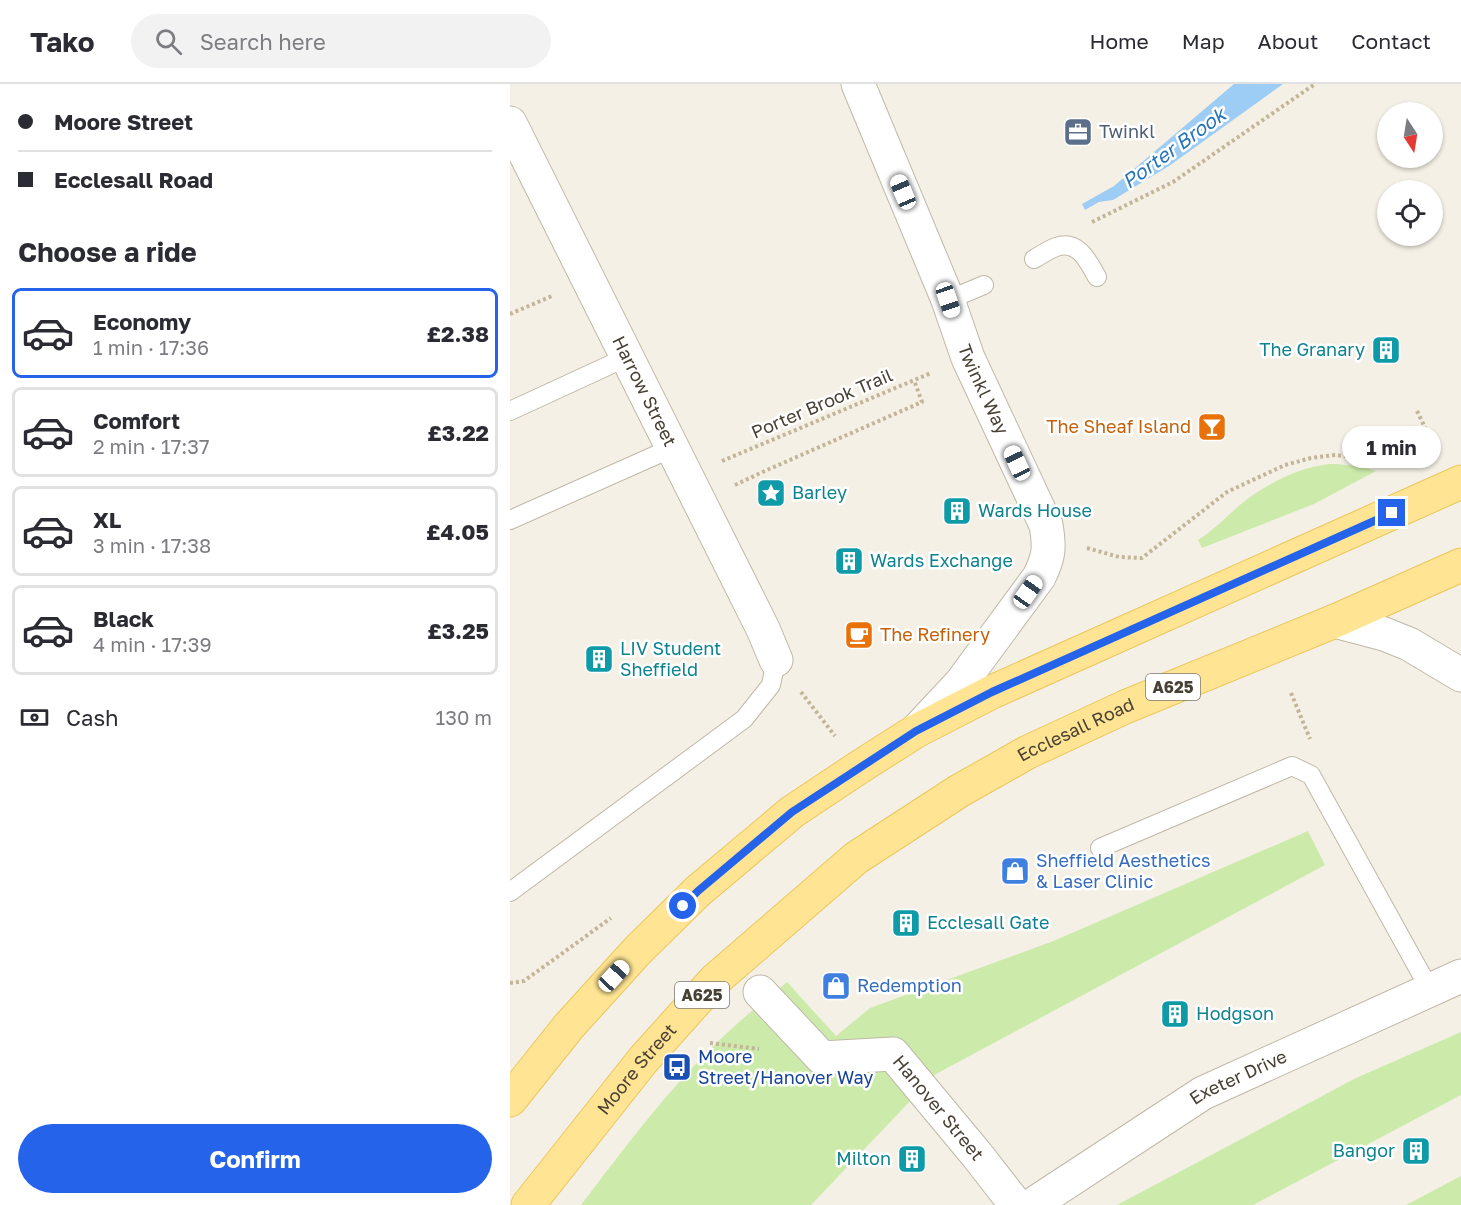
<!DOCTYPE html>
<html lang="en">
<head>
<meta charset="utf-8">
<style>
  body { margin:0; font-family:"Golos Text",sans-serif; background:#f2f2f3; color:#2b2b33; height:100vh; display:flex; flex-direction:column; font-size:22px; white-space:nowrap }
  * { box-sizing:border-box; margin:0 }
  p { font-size:20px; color:#7c7c81 }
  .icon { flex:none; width:33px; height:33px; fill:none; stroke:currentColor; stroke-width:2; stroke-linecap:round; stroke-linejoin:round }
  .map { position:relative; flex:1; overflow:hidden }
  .side { display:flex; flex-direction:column; background:#fff; width:510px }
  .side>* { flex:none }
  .top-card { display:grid; align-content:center; height:132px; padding:0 18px; background:#fff }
  .needle { width:39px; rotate:168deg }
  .buttons { position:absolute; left:867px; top:18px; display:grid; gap:12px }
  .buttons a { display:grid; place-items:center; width:66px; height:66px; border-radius:50%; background:#fff; box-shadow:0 2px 4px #0004; font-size:30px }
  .end { position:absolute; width:27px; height:27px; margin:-14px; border:8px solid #2563eb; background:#fff; box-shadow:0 0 0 3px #fff }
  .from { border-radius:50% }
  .bubble { position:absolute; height:42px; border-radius:21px; background:#fff; box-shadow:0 2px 4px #0004; font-size:20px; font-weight:700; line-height:42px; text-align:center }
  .car { position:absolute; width:18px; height:36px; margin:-18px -9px; border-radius:8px; box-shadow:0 0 4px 2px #0007; background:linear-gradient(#fff 24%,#345 0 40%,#fff 0 76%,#345 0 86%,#fff 0) }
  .top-card b { display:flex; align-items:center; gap:21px; height:57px; font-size:22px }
  .top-card b+b { border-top:2px solid #e1e1e2 }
  .top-card i { width:15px; height:15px; background:#2b2b33 }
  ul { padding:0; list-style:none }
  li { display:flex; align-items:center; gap:18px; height:90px; margin:0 12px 9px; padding:0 6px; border:3px solid #e1e1e2; border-radius:9px }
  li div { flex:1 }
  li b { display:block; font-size:22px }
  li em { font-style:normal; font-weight:700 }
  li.active { border-color:#2563eb }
  li>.icon { width:54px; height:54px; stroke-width:1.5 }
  h2 { padding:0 18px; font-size:27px; line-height:72px }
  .pay { display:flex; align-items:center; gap:15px; height:66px; padding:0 18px; font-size:22px }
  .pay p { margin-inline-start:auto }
  .primary-button { display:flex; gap:12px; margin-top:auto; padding:12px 18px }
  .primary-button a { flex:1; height:69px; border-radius:36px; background:#2563eb; color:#fff; font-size:24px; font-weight:700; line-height:69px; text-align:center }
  header { display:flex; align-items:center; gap:36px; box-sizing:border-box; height:84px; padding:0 30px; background:#fff; border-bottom:2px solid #e1e1e2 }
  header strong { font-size:28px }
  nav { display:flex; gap:33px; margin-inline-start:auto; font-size:21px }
  .search { width:420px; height:54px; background:#f2f2f3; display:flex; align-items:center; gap:15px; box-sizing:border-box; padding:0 21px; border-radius:33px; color:#7c7c81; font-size:22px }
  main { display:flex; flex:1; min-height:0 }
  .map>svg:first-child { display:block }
  .green { fill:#ccebab }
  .water { fill:#9dcdf5 }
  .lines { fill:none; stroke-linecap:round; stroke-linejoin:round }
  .lane-casing { stroke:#c0b8a7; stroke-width:20 }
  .street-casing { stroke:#c0b8a7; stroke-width:35 }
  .primary-casing { stroke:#ebc65c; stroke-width:35 }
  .path { stroke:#c2b598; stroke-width:4; stroke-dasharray:3 3; stroke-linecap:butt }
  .lane { stroke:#fff; stroke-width:18 }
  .street { stroke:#fff; stroke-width:33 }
  .primary { stroke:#ffe593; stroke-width:33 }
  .route { stroke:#2563eb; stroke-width:8 }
  .labels { text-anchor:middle; stroke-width:5; stroke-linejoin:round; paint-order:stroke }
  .shield { fill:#fff; stroke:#7e7971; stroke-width:1.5 }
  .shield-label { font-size:16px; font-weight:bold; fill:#474034 }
  .service-label { font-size:18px; fill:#4e5e75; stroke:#fff; text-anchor:start }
  .culture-label { font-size:18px; fill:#0d838f; stroke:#fff; text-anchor:start }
  .street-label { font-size:18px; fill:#474034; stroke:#fff }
  .food-label { font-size:18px; fill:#c56008; stroke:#fff; text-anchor:end }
  .shop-label { font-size:18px; fill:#366cbe; stroke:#fff; text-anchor:start }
  .transit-label { font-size:18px; fill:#164399; stroke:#fff; text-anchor:start }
  .water-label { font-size:20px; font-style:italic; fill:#2775b9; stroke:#fff }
</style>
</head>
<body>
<header>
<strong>Tako</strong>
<div class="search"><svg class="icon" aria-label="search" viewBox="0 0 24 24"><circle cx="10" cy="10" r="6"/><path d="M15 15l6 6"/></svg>Search here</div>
<nav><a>Home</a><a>Map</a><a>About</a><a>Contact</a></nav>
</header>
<main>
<section class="side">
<div class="top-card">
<b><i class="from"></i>Moore Street</b>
<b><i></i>Ecclesall Road</b>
</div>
<h2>Choose a ride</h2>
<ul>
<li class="active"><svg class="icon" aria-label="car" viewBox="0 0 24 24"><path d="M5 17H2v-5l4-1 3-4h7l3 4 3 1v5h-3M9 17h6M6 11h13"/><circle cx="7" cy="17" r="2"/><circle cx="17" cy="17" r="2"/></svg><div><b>Economy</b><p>1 min · 17:36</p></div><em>£2.38</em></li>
<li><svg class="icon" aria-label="car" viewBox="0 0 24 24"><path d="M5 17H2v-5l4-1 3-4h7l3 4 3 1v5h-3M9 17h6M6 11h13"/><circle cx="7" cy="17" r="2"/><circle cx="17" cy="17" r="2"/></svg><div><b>Comfort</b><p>2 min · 17:37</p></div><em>£3.22</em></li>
<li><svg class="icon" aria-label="car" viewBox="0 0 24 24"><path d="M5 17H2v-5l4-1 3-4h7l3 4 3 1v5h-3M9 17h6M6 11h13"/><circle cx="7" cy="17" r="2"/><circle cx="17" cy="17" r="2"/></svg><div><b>XL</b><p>3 min · 17:38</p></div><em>£4.05</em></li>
<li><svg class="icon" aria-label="car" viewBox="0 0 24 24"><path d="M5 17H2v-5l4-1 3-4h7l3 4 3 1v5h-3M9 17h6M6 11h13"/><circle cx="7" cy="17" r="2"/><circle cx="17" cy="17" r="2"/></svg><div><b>Black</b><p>4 min · 17:39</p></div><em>£3.25</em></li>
</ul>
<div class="pay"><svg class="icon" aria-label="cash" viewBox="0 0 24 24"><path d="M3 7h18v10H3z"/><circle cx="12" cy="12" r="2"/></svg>Cash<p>130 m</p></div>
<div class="primary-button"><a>Confirm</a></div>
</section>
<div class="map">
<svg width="951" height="1121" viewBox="0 0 951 1121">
  <rect width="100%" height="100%" fill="#f4f0e5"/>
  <!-- green -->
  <path class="green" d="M819,380C836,380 850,382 866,387L804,420L692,464L688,456C705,445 716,433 731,420C756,400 787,384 819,380Z
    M798,747L815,781L426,990L301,1121H71C116,1062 162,1000 217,949C236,931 257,915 277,898L326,952L360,924L541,858Z
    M951,948V1011L743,1121H607L846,994Z
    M951,1092V1121H896Z"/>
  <!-- water -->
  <path class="water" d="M724,0H773L659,82L603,116L589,118L575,126L572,120L604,102Z"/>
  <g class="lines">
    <!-- lane casing -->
    <g class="lane-casing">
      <path id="lane" d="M524,175C531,171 538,166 546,163C568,155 578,177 587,193
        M438,216L474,201
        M0,327L117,273
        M0,436L162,364
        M590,764L782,682L801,691L920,906
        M0,808L234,635L261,601L266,576"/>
    </g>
    <!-- street casing -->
    <g class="street-casing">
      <g id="street">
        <path id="s1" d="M348,0L438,216L458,274L536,441C540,464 539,473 529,493L451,599L409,644"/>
        <path id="s2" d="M0,39L253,545L266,576"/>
        <path d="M825,537L874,550L899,560L951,591"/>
        <path id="s3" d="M250,908L312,974L383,970L467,1071L506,1121"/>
        <path id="s4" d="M522,1121L693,1009L951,892"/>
      </g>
    </g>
    <!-- primary casing -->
    <g class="primary-casing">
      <g id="primary">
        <path d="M0,1016L59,942L128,866L188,807L282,728L348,684L406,647L482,608L951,398"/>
        <path id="s5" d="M18,1121L133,976L205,896L346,774L449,707L518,668L615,623L825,537L951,481"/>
      </g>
    </g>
    <!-- path -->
    <path class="path" d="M582,138L663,98L805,0
      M0,230L42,212
      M907,327L926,366
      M212,377L421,289
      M225,401L257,386L412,318L404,296
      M577,464L609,473L632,474L717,408L775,381L801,374L825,371L862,375L897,363L922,366
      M291,608L325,652
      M781,609L800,655
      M0,899L14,897L101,834
      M200,959L249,965"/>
    <!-- lane -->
    <use href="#lane" class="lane"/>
    <!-- street -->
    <use href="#street" class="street"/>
    <!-- primary -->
    <use href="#primary" class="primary"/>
  </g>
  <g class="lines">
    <!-- route -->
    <path class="route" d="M173,822L188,807L282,728L406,647L482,608L882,429"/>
  </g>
  <!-- icons -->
  <defs>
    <g id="office-square" transform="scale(1.5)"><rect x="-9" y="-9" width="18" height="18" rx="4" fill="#5c6f8a" stroke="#fff"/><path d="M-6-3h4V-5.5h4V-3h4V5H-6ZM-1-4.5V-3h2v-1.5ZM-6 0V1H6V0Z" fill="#fff"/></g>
    <g id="building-square" transform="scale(1.5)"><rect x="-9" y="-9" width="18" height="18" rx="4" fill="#0f9aa8" stroke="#fff"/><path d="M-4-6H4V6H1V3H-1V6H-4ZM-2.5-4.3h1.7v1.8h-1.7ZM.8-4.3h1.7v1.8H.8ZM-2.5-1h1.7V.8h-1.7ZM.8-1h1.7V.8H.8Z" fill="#fff"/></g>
    <g id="bar-square" transform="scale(1.5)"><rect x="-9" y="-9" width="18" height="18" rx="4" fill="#e8710a" stroke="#fff"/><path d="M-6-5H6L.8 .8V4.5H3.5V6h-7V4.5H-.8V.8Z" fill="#fff"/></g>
    <g id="sight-square" transform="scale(1.5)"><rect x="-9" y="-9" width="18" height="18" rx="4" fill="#0f9aa8" stroke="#fff"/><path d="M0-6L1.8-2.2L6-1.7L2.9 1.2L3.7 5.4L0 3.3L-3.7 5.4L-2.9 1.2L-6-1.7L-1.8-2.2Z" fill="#fff"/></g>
    <g id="cafe-square" transform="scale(1.5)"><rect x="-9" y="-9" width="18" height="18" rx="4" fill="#e8710a" stroke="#fff"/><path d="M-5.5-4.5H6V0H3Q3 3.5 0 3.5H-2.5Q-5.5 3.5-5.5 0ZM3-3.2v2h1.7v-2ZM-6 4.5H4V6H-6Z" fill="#fff"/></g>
    <g id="shop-square" transform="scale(1.5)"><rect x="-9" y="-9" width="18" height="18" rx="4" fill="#3f7fe0" stroke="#fff"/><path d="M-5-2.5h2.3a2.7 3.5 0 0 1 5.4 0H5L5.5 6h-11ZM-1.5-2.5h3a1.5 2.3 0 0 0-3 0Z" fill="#fff"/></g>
    <g id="bus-square" transform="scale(1.5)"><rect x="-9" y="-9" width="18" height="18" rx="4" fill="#1a4fb4" stroke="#fff"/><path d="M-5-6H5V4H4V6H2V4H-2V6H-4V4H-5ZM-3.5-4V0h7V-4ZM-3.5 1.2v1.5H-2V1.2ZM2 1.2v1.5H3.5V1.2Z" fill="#fff"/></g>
  </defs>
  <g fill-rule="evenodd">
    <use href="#office-square" x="568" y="48"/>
    <use href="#building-square" x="876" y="266"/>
    <use href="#bar-square" x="702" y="343"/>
    <use href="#sight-square" x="261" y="409"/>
    <use href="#building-square" x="447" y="427"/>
    <use href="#building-square" x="339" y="477"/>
    <use href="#cafe-square" x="349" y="551"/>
    <use href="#building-square" x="89" y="575"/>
    <use href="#shop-square" x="505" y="787"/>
    <use href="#building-square" x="396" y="839"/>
    <use href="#shop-square" x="326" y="902"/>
    <use href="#building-square" x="665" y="930"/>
    <use href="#bus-square" x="167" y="983"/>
    <use href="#building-square" x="906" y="1067"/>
    <use href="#building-square" x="402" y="1075"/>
  </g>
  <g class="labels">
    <!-- shield labels -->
    <g class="shield">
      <rect x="636" y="590" width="54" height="26" rx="4.5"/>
      <rect x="165" y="898" width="54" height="26" rx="4.5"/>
    </g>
    <g class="shield-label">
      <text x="663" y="609">A625</text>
      <text x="192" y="917">A625</text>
    </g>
    <!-- service labels -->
    <g class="service-label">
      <text x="589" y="54">Twinkl</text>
    </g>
    <!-- culture labels -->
    <g class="culture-label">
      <text x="855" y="272" text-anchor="end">The Granary</text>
      <text x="282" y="415">Barley</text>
      <text x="468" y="433">Wards House</text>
      <text x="360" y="483">Wards Exchange</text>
      <text x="110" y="571">LIV Student<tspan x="110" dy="21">Sheffield</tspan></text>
      <text x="417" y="845">Ecclesall Gate</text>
      <text x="686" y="936">Hodgson</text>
      <text x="885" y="1073" text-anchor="end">Bangor</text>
      <text x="381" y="1081" text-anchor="end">Milton</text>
    </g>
    <!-- street labels -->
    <g class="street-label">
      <text dy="6" stroke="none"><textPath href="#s1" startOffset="330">Twinkl Way</textPath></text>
      <text dy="6" stroke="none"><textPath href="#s2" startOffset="300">Harrow Street</textPath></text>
      <text transform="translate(312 320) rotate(-23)" y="6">Porter Brook Trail</text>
      <text dy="6" stroke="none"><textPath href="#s5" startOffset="734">Ecclesall Road</textPath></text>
      <text dy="6" stroke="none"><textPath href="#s5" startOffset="174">Moore Street</textPath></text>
      <text dy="6" stroke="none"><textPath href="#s4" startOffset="243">Exeter Drive</textPath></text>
      <text dy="6" stroke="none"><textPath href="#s3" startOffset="232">Hanover Street</textPath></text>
    </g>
    <!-- food labels -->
    <g class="food-label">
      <text x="681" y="349">The Sheaf Island</text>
      <text x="370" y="557" text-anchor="start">The Refinery</text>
    </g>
    <!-- shop labels -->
    <g class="shop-label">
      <text x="526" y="783">Sheffield Aesthetics<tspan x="526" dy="21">&amp; Laser Clinic</tspan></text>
      <text x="347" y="908">Redemption</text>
    </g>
    <!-- transit labels -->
    <g class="transit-label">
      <text x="188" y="979">Moore<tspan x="188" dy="21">Street/Hanover Way</tspan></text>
    </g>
    <!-- water labels -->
    <g class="water-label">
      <text transform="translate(664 64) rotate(-36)" y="7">Porter Brook</text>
    </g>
  </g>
</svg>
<div class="buttons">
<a><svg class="needle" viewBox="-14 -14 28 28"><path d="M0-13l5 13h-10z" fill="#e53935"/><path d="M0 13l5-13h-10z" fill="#7c7c81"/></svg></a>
<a><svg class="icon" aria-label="locate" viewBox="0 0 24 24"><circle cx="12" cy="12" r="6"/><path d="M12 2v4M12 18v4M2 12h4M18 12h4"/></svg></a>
</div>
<i class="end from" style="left:173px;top:822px"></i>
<i class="end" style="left:882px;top:429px"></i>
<div class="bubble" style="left:832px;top:342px;width:99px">1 min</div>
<i class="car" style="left:393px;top:108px;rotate:337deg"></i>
<i class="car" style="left:438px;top:216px;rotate:161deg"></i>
<i class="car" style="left:507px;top:379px;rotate:335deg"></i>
<i class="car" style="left:518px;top:508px;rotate:35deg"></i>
<i class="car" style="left:104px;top:892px;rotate:43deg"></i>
</div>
</main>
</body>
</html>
